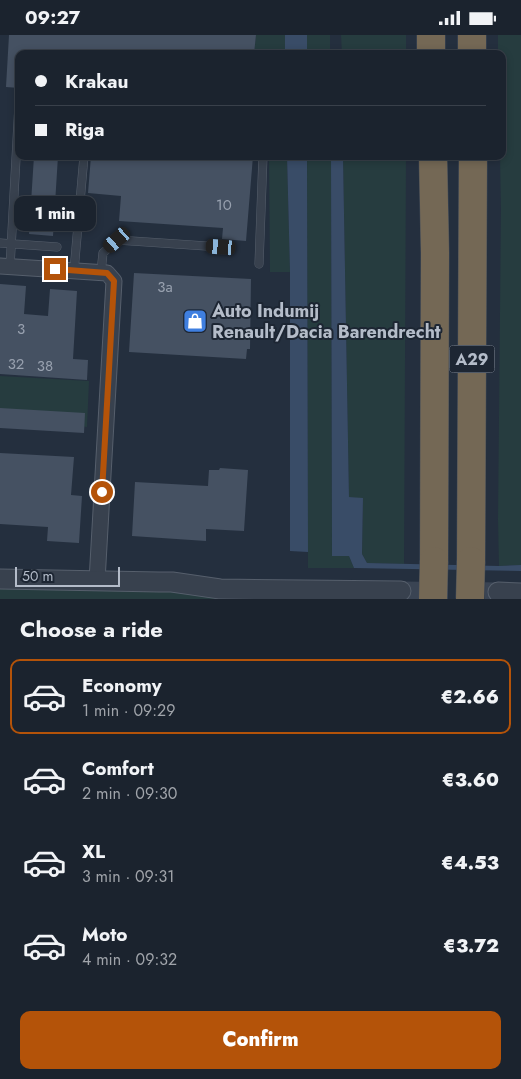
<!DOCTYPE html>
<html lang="en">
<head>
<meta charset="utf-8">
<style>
  body { margin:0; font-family:Jost,sans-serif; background:#282f3a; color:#f1f3f6; height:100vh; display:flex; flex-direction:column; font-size:19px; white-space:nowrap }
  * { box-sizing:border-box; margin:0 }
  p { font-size:16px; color:#a0a4aa }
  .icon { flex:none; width:28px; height:28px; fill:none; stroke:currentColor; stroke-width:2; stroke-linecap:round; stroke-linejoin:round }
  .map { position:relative; height:564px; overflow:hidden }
  .details { display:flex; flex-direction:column; background:#1b232e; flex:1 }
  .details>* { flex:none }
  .hud { position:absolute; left:15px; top:15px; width:491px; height:110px; border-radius:10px; box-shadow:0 2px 8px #0003,0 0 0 1px #39404a; display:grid; align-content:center; height:110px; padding:0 20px; background:#1b232e }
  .scale { position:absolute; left:15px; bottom:12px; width:105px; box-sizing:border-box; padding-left:5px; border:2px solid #b4bcc9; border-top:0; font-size:14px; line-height:18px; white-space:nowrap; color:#b4bcc9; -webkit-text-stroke:4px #1d2633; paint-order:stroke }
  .end { position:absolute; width:22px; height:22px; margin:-11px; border:6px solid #b45309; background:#fff; box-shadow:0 0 0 2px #fff }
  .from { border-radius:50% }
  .bubble { position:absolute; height:35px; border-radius:10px; background:#1b232e; box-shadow:0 2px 8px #0003,0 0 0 1px #39404a; font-size:16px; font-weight:800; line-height:35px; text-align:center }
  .car { position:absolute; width:15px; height:30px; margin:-15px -8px; border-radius:6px; box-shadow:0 0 4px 1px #0007; background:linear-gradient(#222 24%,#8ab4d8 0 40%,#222 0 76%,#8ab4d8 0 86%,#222 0) }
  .hud b { display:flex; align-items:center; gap:18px; height:48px; font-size:19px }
  .hud b+b { border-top:1px solid #39404a }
  .hud i { width:12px; height:12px; background:#f1f3f6 }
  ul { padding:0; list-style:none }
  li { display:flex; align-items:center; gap:15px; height:75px; margin:0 10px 8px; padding:0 10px; border:2px solid transparent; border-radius:10px }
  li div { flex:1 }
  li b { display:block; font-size:19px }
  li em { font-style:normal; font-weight:800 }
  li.current { border-color:#b45309 }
  li>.icon { width:45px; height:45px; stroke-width:1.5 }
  h2 { padding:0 20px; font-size:22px; line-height:60px }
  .primary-button { display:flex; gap:10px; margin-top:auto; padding:10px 20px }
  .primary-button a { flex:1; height:58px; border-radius:10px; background:#b45309; color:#fff; font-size:20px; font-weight:800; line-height:58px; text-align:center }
  .status { display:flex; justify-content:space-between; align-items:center; height:35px; padding:0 25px; background:#1b232e; direction:ltr }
  .status svg { height:14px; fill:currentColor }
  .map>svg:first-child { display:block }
  .green { fill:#263c3f }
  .water { fill:#394c67 }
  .building { fill:#455162 }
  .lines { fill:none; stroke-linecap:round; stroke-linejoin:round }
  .tertiary-tunnel { stroke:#3a4453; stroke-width:19; stroke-dasharray:19 9; stroke-linecap:butt }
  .service-casing { stroke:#565f6c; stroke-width:9 }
  .minor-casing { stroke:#565f6c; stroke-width:17 }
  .tertiary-casing { stroke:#565f6c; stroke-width:21 }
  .motorway-casing { stroke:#434c59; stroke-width:29 }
  .service { stroke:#38414e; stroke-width:8 }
  .minor { stroke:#38414e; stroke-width:15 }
  .tertiary { stroke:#38414e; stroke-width:19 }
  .motorway { stroke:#746855; stroke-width:28 }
  .motorway-bridge-casing { stroke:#434c59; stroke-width:29; stroke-linecap:butt }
  .motorway-bridge { stroke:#746855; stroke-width:28 }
  .route { stroke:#b45309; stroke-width:6 }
  .labels { text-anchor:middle; stroke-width:4; stroke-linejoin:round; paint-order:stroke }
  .number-label { font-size:15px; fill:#98a1af }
  .shield { fill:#1d2633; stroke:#878f9c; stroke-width:1 }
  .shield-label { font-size:16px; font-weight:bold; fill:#b4bcc9 }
  .poi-label { font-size:18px; font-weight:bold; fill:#b4bcc9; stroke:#1d2633; text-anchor:start }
</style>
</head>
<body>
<div class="status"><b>09:27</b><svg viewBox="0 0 49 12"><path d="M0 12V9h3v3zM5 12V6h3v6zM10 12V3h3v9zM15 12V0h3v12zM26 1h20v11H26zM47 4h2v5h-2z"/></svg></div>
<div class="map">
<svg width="521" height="564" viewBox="0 0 521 564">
  <rect width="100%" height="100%" fill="#242f3e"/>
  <!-- green -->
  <path class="green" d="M256,0H285V19H254Z
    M307,0H330V19H307Z
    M341,0H406V19H342Z
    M498,0H521V530L499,531L498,485L501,174L500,121H502V19H498Z
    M269,121H287L290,237H270Z
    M307,121H331L332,520L349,521L354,533H308Z
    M343,121H406L404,529L367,528L362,519L363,464L349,462Z
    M0,341L89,346L87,392L0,384Z
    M0,551L168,553L386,564H0Z"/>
  <!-- water -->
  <path class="water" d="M285,0H307V19H285Z
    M287,121H307L308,517L290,516V237Z
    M331,121H343L349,462L363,463L362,519L367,528L499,531L521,530V536L354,533L349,521H332Z"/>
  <!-- building -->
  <path class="building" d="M9,0H256L254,19H19V53L6,52Z
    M34,121H58L53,201L29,199Z
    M91,121H253L246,206L222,204L223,193L119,186L121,161L88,158Z
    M134,238L251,244L250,314H247L246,324L129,317Z
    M0,249L26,251L24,279L48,281L50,254L77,256L73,324L88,325L87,345L0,339Z
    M0,373L85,378L84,398L0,393Z
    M0,418L74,422L71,460L82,461L79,508L47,506L48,492L0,489Z
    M220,433L248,435L244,496L206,494V506L132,501L135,447L208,451L209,435H219Z"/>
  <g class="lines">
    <!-- tertiary-tunnel -->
    <path class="tertiary-tunnel" d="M401,556L498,557"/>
    <!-- service casing -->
    <g class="service-casing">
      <path id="service" d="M0,208L57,212
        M259,229L263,121
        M10,232L19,69
        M74,236L84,121
        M101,237L103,218L117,205L221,212"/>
    </g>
    <!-- minor casing -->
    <g class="minor-casing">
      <path id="minor" d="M0,231L107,238L114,246L97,546"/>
    </g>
    <!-- tertiary casing -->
    <g class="tertiary-casing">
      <path id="tertiary" d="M0,544L159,547H172L220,554L401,556
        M498,557L521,558"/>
    </g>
    <!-- motorway casing -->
    <g class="motorway-casing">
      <path id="motorway" d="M431,0V19
        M472,0V19
        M433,121L435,218L434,526
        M471,526L473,121"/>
    </g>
    <!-- service -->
    <use href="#service" class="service"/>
    <!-- minor -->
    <use href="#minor" class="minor"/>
    <!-- tertiary -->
    <use href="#tertiary" class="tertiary"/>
    <!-- motorway -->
    <use href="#motorway" class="motorway"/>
    <!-- motorway-bridge casing -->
    <g class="motorway-bridge-casing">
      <path id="motorway-bridge" d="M433,564L434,526
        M470,564L471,526"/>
    </g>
    <!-- motorway-bridge -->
    <use href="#motorway-bridge" class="motorway-bridge"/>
  </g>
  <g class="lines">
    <!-- route -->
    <path class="route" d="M55,234L107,238L114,246L102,457"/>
  </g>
  <!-- icons -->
  <defs>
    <g id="shop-square" transform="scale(1.25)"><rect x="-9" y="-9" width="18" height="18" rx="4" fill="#3f7fe0" stroke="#1d2633"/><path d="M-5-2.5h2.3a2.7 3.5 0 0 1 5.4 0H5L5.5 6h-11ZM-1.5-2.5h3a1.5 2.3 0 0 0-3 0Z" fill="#fff"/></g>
  </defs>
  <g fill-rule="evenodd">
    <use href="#shop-square" x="195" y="286"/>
  </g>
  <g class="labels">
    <!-- number labels -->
    <g class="number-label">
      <text x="224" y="175">10</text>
      <text x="165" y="257">3a</text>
      <text x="21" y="299">3</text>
      <text x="16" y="334">32</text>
      <text x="45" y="336">38</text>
    </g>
    <!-- shield labels -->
    <rect class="shield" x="449.5" y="310.5" width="45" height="27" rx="4"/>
    <g class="shield-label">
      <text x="472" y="330">A29</text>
    </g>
    <!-- poi labels -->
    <g class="poi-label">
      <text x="212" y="282">Auto Indumij<tspan x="212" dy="21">Renault/Dacia Barendrecht</tspan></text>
    </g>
  </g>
</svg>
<div class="scale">50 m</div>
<i class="end from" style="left:102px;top:457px"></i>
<i class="end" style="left:55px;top:234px"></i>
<div class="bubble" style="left:14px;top:161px;width:82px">1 min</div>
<i class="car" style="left:117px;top:205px;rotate:229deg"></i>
<i class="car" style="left:221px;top:212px;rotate:274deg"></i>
<div class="hud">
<b><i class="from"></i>Krakau</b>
<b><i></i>Riga</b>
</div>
</div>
<section class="details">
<h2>Choose a ride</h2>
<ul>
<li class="current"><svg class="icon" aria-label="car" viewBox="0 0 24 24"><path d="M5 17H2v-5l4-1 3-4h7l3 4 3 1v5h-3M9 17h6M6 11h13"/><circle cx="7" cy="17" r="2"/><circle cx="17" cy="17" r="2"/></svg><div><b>Economy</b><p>1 min · 09:29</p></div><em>€2.66</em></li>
<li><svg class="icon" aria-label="car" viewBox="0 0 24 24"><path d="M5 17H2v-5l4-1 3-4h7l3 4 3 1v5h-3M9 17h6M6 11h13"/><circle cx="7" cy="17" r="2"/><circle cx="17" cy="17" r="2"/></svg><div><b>Comfort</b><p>2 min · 09:30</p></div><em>€3.60</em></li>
<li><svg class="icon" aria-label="car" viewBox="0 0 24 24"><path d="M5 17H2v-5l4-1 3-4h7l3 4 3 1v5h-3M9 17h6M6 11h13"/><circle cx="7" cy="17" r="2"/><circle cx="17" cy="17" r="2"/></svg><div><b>XL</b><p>3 min · 09:31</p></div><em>€4.53</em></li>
<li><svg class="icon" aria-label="car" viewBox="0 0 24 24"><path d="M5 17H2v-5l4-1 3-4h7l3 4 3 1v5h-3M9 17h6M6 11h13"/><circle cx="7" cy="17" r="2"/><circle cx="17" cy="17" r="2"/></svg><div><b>Moto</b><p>4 min · 09:32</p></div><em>€3.72</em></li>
</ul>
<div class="primary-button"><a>Confirm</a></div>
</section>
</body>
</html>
